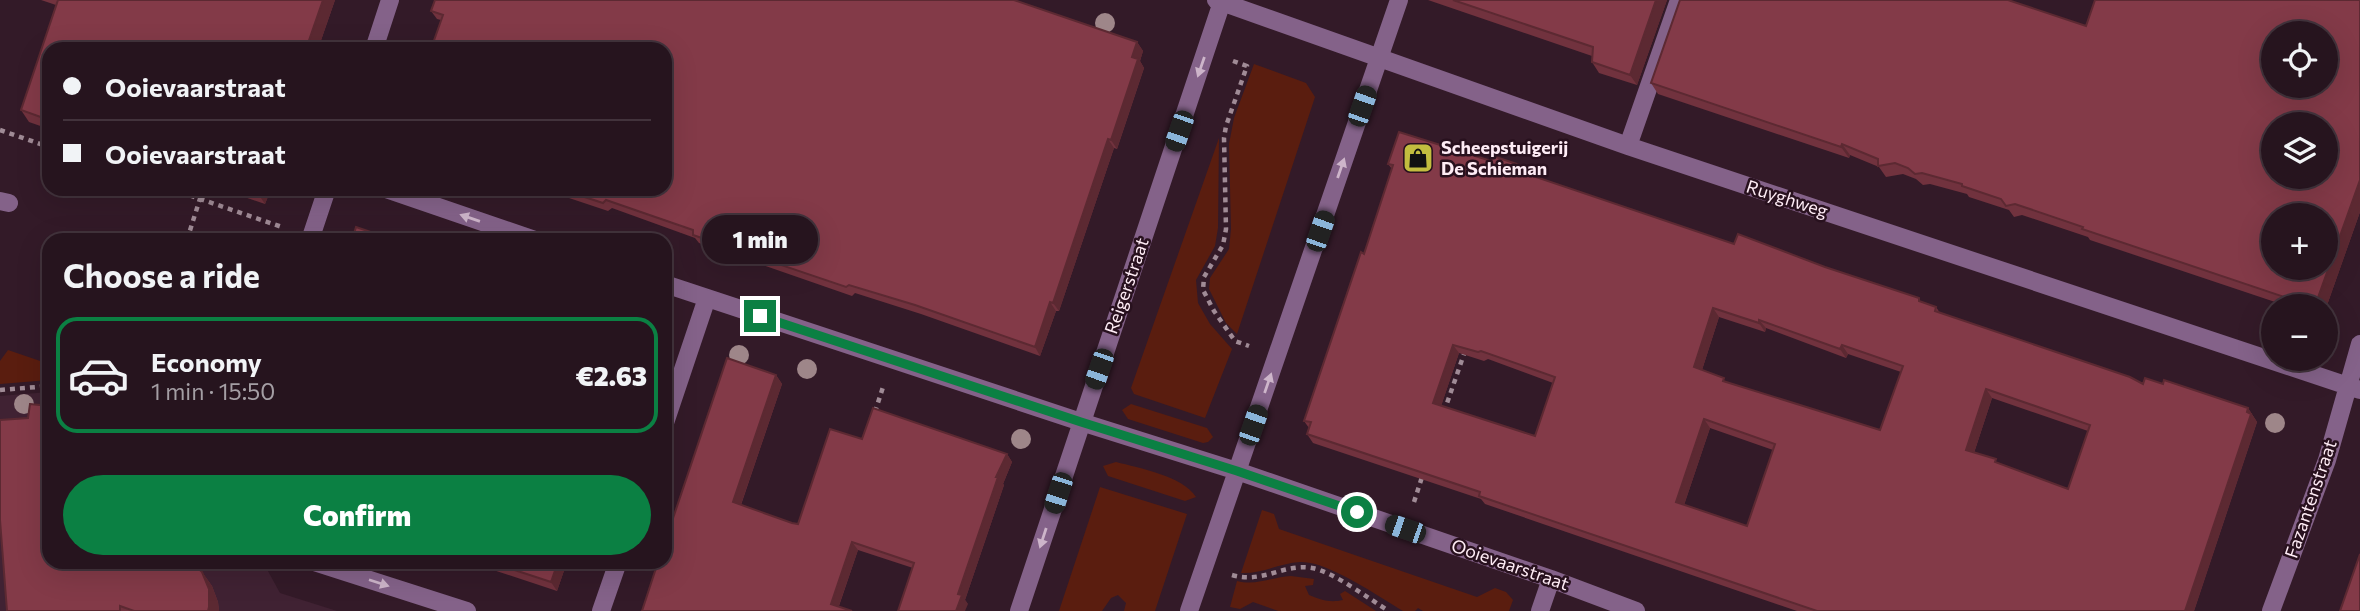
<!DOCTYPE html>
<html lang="en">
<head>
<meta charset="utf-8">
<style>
  body { margin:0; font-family:Commissioner,sans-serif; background:#32212b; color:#f1f3f6; height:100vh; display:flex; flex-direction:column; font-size:26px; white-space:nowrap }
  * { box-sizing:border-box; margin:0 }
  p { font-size:23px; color:#a49ea4 }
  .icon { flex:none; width:38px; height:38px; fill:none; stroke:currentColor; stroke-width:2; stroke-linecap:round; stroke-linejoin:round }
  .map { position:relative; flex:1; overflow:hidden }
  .details { position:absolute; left:42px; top:233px; width:630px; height:336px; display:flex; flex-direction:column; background:#26141e; border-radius:21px; box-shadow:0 7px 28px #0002,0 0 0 2px #42333c }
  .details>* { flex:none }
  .hud { position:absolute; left:42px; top:42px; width:630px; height:154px; border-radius:21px; box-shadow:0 7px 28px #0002,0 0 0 2px #42333c; display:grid; align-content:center; height:154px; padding:0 21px; background:#26141e }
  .buttons { position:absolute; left:2261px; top:21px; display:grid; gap:14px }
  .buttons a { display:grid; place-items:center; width:77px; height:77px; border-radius:50%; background:#26141e; box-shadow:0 7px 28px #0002,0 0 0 2px #42333c; font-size:35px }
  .end { position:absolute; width:32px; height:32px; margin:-16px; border:9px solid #0b8043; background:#fff; box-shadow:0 0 0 4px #fff }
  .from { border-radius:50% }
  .bubble { position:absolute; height:49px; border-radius:24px; background:#26141e; box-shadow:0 7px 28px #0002,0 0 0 2px #42333c; font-size:23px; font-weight:800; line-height:49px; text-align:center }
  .car { position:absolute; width:21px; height:42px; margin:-21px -10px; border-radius:9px; box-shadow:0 0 5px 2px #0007; background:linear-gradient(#222 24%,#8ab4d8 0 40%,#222 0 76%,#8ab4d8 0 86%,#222 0) }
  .hud b { display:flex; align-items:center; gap:24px; height:66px; font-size:26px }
  .hud b+b { border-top:2px solid #42333c }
  .hud i { width:18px; height:18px; background:#f1f3f6 }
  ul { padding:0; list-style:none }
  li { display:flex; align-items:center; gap:21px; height:116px; margin:0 14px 10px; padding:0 7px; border:4px solid transparent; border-radius:21px }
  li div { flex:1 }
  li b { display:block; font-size:26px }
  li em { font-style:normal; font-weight:800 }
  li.on { border-color:#0b8043 }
  li>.icon { width:63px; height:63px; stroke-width:1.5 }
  h2 { padding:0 21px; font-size:32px; line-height:84px }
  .action { display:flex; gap:14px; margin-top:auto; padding:14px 21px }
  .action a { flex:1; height:80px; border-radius:42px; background:#0b8043; color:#fff; font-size:28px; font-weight:800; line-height:80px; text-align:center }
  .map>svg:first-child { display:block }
  .built { fill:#402233 }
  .green { fill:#5a1d0f }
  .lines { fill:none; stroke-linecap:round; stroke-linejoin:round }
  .path { stroke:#a08b96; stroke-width:4.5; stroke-dasharray:5 5; stroke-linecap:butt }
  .minor { stroke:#846289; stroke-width:18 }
  .tree { fill:#9e8689 }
  .wall { fill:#71323e; fill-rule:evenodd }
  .shaded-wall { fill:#5c2932 }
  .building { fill:#833a48; stroke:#5c2932; stroke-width:2; fill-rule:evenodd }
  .oneway { fill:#cdb5ca }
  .route { stroke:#0b8043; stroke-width:9 }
  .labels { text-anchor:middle; stroke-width:5; stroke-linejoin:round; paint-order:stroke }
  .poi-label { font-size:18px; font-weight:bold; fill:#feecf5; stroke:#28111e; text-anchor:start }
  .street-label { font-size:18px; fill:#feecf5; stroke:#28111e }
</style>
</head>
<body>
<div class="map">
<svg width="2360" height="611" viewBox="0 0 2360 611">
  <rect width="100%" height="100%" fill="#331a28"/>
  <!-- built -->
  <path class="built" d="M49,392V562H263L280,593L337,611H0V396Z"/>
  <!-- green -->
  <path class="green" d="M1254,64L1306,83L1315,97L1237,334L1226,323L1209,289L1210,278L1229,249L1231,229L1229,144L1234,118Z
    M1219,138L1218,228L1215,246L1196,280L1198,303L1210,324L1232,349L1205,418L1134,394L1131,388Z
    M8,350L49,364V380L0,384V361Z
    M1131,404L1207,428L1213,437L1208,442L1203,443L1128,419L1122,410Z
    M1116,462C1139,468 1183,476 1196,497L1185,501L1108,476L1103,466Z
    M1100,487L1187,514L1155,611H1124L1126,603L1118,595L1111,598L1102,611H1059Z
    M1262,510L1274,514L1279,529L1477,597L1495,588L1506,592L1513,600L1509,611H1423L1418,608L1415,611H1403C1380,597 1326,560 1300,562C1280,563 1262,574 1241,573Z
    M1291,576L1314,579L1313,585L1305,586L1309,595C1321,600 1330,603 1343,600L1340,594L1345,591L1376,611H1278L1253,602L1240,609L1230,607L1237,581C1257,586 1272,577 1291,576Z"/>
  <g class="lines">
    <!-- path -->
    <path class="path" d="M1233,61L1247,66L1226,126L1224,138L1226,229L1223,245L1204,277L1203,290L1214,311L1235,341L1249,346
      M0,130L49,147
      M171,189L282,227
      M187,240L203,189
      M0,390L49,386
      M875,412L883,387
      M1444,412L1465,351
      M1414,502L1422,477
      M1232,575C1263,584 1284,563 1312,568C1334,572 1369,599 1389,611"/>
    <!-- minor -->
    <path class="minor" d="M1216,0L1628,146L2360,390
      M374,49L390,0
      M1628,146L1679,0
      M386,189L535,240
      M0,201L9,203
      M310,240L327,189
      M665,284L1081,422L1237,471L1551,579L1636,611
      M665,423L707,298
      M314,562L467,611
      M601,611L618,562
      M1019,611L1222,2
      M1189,611L1399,0
      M1540,611L1551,579
      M2271,611L2327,460L2360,344"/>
  </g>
  <!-- trees -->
  <g class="tree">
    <circle cx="1105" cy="23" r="10"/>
    <circle cx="739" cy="355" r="10"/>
    <circle cx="807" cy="369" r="10"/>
    <circle cx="24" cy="404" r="10"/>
    <circle cx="2275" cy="423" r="10"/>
    <circle cx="1021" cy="439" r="10"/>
  </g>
  <!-- wall -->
  <path class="wall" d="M41,0H335L318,49H49V129L29,122L21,110L56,5Z
    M1428,0H1667L1637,85L1599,73L1592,62V56Z
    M2014,2L2360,212L2326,308V306H2287L2090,240L2088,237L2022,215L2014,217L2009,210L1969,197L1967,194L1930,184L1923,185L1916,179L1903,174L1886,177L1879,167L1850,155L1849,158L1658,94L1651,83Z
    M431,11L1137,42L1143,51L1140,61L1144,68L1117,149L1114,148L1059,311H1056L1040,356L921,314L855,293L852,296L699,243L695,238L612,208L608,211L542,189H665L441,20L437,19Z
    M1388,164L1532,176L1734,244L1825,267L1936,307L1940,313L2143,384H2163L2248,408L2257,422L2194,611H1797L1485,504L1481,499L1313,443L1307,434L1309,428L1304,421L1364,254L1392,169ZM1719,317L1765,332L1766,328L1846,358L1848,354L1901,372L1880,430L1727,382L1702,370ZM1459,353L1484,361L1488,359L1553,383L1535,436L1441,406ZM1992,398L2088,431L2068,489L1998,464L1974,453ZM1710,428L1773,450L1747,526L1684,505Z
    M221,189H271L265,204Z
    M776,375L782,384L741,505L792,523L798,524L862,439L1007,454L1012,462L1003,484L1004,485L965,600L968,604L913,568L858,550L839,606L642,611Z
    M28,418L49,562L202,572L212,586L218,602L219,611H7Z
    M469,562H567L557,591Z"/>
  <!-- shaded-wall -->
  <path class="shaded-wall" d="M323,0H335L318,49H306Z
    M1656,0H1667L1637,85L1630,75Z
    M1137,42L1143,51L1140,61L1144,68L1117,149L1111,140L1132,57Z
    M1108,139L1114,148L1059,311L1053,303Z
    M1842,144L1850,155L1849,158L1841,147Z
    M1526,167L1532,176L1524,173Z
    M2360,180V212L2326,308V306H2315Z
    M258,189H271L265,204L257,192Z
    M1050,302L1056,311L1040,356L1035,347Z
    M1713,308L1719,317L1700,376L1694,367Z
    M1759,320L1766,328L1765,332L1759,323Z
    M1453,345L1459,353L1439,412L1433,403Z
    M1842,345L1848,354L1846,358L1840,349Z
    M776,375L782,384L739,510L733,502Z
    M1986,389L1992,398L1972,459L1966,450Z
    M2248,408L2257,422L2194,611H2185Z
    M1704,419L1710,428L1682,511L1676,502Z
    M1007,454L1012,462L1003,484L1004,485L965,600L968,604L965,611H956L958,594L996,477Z
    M852,542L858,550L837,611L831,604Z
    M558,562H567L557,591L551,582Z
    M202,572L212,586L218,602L219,611H208Z"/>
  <!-- building -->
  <path class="building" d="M58,0H323L306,49H49V120L21,110Z
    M435,0H1014L1137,42L1132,57L1138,59L1111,140L1108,139L1053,303L1050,302L1035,347L915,305L849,285L846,287L693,235V230L606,200L603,203L560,189H665V49H431L443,15L431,11Z
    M1453,0H1656L1630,75L1592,62L1593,47Z
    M1680,0H2008L2086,26L2095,0H2360V180L2315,306H2311L2082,229L2083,227L2015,204L2006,206L2001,199L1962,186V184L1922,173L1915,174L1908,168L1895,163L1878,166V159L1842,144L1841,147L1651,83ZM2273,33H2326V86H2273ZM2273,124H2326V177H2273ZM2273,215H2326V268H2273Z
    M1399,132L1491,161L1493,156L1526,167L1524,173L1734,244L1738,234L1825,267L1919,298V301L1936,307L1935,311L2130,377L2143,384L2145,378L2163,384L2164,380L2248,408L2247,412L2251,414L2185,611H1817L1479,496L1480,492L1307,434L1311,422L1304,421L1361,252L1364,254L1393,165L1388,164ZM1713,308L1759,323V320L1840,349L1842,345L1903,366L1880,430L1723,381L1724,378L1694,367ZM1453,345L1478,352L1481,351L1555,377L1535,436L1433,403ZM1986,389L2090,425L2068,489L1995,462L1996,459L1966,450ZM1704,419L1775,444L1747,526L1676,502Z
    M247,189H258L257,192Z
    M356,227L394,240H352Z
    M727,358L776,375L733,502L792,523L798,524L830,429L862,439L873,408L1007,454L996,477H998L958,594L962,595L956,611H898L914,563L852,542L831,604L852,611H642L658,562H665V542Z
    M30,404L49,406V562H192L202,572L209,589V607L208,611H134L120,606V611H7L0,520V420L28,418Z
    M2360,554V611H2340Z
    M490,562H558L551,582Z"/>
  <!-- one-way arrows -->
  <defs><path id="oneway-solid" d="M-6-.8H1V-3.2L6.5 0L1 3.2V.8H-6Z" transform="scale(1.75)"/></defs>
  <g class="oneway">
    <use href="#oneway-solid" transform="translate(1201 67) rotate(109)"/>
    <use href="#oneway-solid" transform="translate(1341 168) rotate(-71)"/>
    <use href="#oneway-solid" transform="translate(470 218) rotate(-161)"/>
    <use href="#oneway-solid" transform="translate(1268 383) rotate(-71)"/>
    <use href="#oneway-solid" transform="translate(1043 538) rotate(108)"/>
    <use href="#oneway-solid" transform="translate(379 583) rotate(18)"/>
  </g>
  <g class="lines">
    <!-- route -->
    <path class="route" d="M760,316L1081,422L1237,471L1357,512"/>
  </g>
  <!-- icons -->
  <defs>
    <g id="shop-square" transform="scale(1.575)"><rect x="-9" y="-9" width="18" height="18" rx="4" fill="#c2bd3f" stroke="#28111e"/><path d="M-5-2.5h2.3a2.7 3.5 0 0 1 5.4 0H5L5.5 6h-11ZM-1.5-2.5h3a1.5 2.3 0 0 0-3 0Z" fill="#111"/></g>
  </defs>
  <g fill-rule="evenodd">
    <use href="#shop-square" x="1418" y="158"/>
  </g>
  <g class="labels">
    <!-- poi labels -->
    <g class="poi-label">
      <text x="1441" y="154">Scheepstuigerij<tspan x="1441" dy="21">De Schieman</tspan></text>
    </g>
    <!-- street labels -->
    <g class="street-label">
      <text transform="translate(1787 199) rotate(18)" y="6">Ruyghweg</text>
      <text transform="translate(1127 286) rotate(-71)" y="6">Reigerstraat</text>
      <text transform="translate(2311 499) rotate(-71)" y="6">Fazantenstraat</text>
      <text transform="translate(1510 565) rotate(19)" y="6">Ooievaarstraat</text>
    </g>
  </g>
</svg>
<div class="buttons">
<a><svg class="icon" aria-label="locate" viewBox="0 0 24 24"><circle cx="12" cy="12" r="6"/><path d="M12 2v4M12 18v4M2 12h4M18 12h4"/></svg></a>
<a><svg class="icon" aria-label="layers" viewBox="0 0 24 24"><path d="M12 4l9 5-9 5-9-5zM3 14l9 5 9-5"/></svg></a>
<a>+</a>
<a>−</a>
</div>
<i class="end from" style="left:1357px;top:512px"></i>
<i class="end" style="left:760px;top:316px"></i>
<div class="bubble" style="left:702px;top:215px;width:116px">1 min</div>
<i class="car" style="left:1362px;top:106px;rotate:19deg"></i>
<i class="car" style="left:1179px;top:131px;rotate:199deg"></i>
<i class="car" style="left:1320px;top:231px;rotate:19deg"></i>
<i class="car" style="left:1099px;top:369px;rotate:199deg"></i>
<i class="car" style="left:1253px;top:425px;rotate:19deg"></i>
<i class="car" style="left:1058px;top:493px;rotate:198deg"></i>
<i class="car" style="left:1405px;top:529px;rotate:289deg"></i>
<div class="hud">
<b><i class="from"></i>Ooievaarstraat</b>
<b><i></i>Ooievaarstraat</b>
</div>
<section class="details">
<h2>Choose a ride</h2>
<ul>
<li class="on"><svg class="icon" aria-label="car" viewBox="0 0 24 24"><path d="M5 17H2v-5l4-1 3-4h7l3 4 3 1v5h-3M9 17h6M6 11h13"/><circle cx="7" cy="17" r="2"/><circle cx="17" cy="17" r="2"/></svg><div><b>Economy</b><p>1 min · 15:50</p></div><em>€2.63</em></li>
</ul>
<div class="action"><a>Confirm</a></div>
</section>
</div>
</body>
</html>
